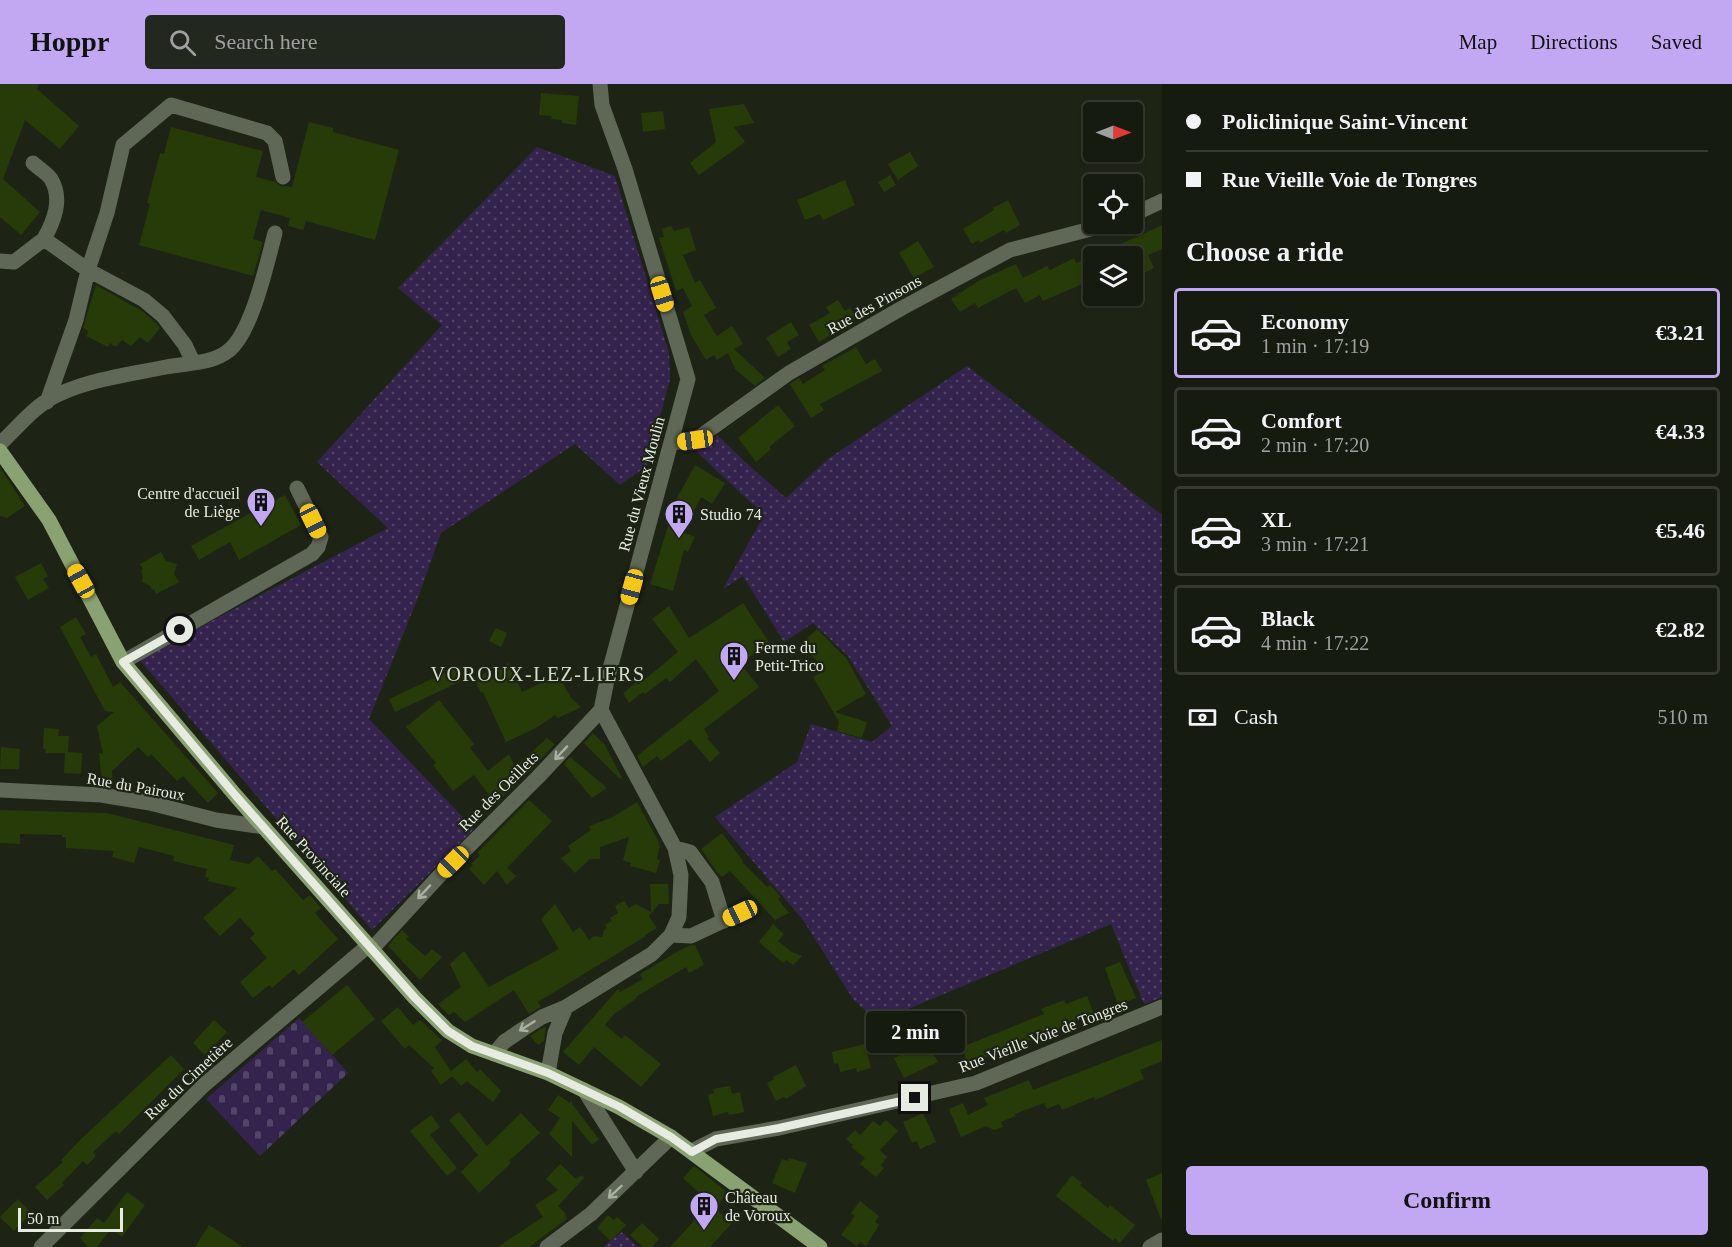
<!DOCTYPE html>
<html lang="en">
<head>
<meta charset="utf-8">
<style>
  body { margin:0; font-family:"Times New Roman",serif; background:#23281e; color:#f1f3f6; height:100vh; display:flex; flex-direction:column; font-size:22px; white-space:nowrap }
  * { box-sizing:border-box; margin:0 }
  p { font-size:20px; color:#9ea19f }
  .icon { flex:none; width:33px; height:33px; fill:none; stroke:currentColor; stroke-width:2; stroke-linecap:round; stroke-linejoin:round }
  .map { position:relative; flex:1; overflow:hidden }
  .drawer { display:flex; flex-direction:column; background:#161b10; width:570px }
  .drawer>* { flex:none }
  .guide { display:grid; align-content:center; height:132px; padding:0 24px; background:#161b10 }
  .needle { width:39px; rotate:90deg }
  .buttons { position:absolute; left:1083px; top:18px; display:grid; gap:12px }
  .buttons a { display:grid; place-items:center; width:60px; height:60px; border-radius:6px; background:#161b10; box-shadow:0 2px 4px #0004,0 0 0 2px #353930; font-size:30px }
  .scale { position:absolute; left:18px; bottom:15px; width:105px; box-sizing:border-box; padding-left:6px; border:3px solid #e6ece2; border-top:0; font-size:16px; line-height:21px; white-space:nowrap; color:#e6ece2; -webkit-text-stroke:4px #1d2416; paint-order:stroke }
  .end { position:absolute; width:27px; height:27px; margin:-14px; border:8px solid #e6ece2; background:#111; box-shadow:0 0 0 3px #111 }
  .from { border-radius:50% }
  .bubble { position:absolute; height:42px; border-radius:6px; background:#161b10; box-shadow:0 2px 4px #0004,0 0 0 2px #353930; font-size:20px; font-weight:700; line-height:42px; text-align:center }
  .car { position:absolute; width:18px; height:36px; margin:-18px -9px; border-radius:8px; box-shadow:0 0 4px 2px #0007; background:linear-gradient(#f5c518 24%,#345 0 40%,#f5c518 0 76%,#345 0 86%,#f5c518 0) }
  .guide b { display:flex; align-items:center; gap:21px; height:57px; font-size:22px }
  .guide b+b { border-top:2px solid #353930 }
  .guide i { width:15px; height:15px; background:#f1f3f6 }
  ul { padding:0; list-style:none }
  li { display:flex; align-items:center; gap:18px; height:90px; margin:0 12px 9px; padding:0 12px; border:3px solid #353930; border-radius:6px }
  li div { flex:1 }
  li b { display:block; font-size:22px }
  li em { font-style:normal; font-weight:700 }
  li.selected { border-color:#c2a8f3 }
  li>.icon { width:54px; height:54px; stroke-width:1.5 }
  h2 { padding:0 24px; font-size:27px; line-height:72px }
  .pay { display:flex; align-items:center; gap:15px; height:66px; padding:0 24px; font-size:22px }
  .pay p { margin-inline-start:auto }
  .cta { display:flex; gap:12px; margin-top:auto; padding:12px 24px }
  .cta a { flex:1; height:69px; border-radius:6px; background:#c2a8f3; color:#111; font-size:24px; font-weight:700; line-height:69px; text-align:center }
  header { display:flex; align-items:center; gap:36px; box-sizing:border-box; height:84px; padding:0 30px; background:#c2a8f3; color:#111 }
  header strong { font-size:28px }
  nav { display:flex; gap:33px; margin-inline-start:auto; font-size:21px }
  .search { width:420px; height:54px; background:#23281e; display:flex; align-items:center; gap:15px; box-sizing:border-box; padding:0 21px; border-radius:6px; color:#9ea19f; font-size:22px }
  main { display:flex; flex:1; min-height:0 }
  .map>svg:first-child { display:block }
  .grass { fill:url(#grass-dots) }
  .cemetery { fill:url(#cemetery-stones) }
  .building { fill:#263b08 }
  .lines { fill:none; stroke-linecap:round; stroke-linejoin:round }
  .minor { stroke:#5f6857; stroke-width:15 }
  .major { stroke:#8aa272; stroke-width:15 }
  .oneway { stroke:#a9b1a3 }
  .route { stroke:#e6ece2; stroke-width:8 }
  .labels { text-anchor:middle; stroke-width:4.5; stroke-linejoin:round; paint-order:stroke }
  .street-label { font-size:16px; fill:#e6ece2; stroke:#1d2416 }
  .poi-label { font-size:16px; fill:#e6ece2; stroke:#1d2416; text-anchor:start }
  .quarter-label { font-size:20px; letter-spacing:1.5px; fill:#d2ddc9; stroke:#1d2416 }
</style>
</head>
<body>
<header>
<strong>Hoppr</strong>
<div class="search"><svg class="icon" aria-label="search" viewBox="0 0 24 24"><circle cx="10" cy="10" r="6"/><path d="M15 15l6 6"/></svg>Search here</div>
<nav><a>Map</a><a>Directions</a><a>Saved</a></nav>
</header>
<main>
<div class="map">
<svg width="1162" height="1163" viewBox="0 0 1162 1163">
  <defs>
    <pattern id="grass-dots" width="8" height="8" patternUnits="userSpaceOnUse" patternTransform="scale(1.5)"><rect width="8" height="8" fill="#34244d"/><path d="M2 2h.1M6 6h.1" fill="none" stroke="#514466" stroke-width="1.8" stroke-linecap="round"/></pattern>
    <pattern id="cemetery-stones" width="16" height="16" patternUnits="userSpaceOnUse" patternTransform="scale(1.5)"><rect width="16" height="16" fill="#34244d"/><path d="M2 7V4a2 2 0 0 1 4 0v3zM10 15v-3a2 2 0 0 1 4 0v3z" fill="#514466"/></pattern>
  </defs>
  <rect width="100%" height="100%" fill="#1d2416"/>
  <!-- grass -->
  <path class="grass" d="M537,63L615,92L669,269L670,295L647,382L620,401L575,360L441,449L417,516L369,635L474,745L372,846L139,575L388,444L317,378L442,241L398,204Z
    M967,282L1162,431V913L1144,920L1111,840L877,938L853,915L803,836L715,733L797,678L811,640L872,658L892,642L848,572L813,539L784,558L743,492L723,505L764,431L696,367L717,351L743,376L786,414L828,375Z
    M622,1148L638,1163H603Z"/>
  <!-- cemetery -->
  <path class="cemetery" d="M299,934L348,989L260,1072L206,1015Z"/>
  <!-- building -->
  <path class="building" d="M0,0H39L37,5L79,42L60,65L25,36L3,95L40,128L21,151L0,133Z
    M541,9L579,12L576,41L562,39V36L551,35L552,32L539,31Z
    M744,20L754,39L734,43L745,58L699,91L690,79L716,58L709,25Z
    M663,27L665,45L643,48L641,29Z
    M309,38L333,44V48L399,66L375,156L306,137L303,146L288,142L290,134L261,126L253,155L263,158L253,192L139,161L150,120L147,119L160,69L164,70L171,43L263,67L256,93L275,98L281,102L292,103Z
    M910,68L918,82L898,96L888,80Z
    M890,91L896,101L884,108L878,98Z
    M845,96L855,121L823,136L820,130L805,136L797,116Z
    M1008,116L1020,141L1006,149L1004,146L980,159L979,156L972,160L963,145L994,126L993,124Z
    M1162,141V165L1148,171L1154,184L1144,189L1141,184L1132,187V172H1095Z
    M671,142L674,147L689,143L696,166L683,171L695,199L700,196L716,224L704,231L717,252L732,242L743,260L734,265L765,294L755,302L735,285L728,269L717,276L714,271L706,276L691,251L683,228L692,222L683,204L676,207L659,154L664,153L662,145Z
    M918,157L934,183L914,194L899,169Z
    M1094,171V195L1043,217L1040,211L1025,219L1016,204L978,224L975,219L960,228L951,215L978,197L1016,180L1023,194L1047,182L1050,186L1074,174L1076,179Z
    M96,201L142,227L156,239L160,244L148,259L140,253L131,262L122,256L116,263L110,259L108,263L86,252L88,247L83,244Z
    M838,216L845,227L850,224L857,235L819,258L809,241L830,229L826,223Z
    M791,238L799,251L787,258L791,265L778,273L766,254Z
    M856,263L866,280L875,275L882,287L820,320L824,326L811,334L790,300L799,294L803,300L825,286L822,282Z
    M778,321L795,342L769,363L771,365L756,378L738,354Z
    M695,381L725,399L712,420L701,413L689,437L685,449L695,453L688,468L684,466L673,507L650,500L670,436L669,435L670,427Z
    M0,384L25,422L7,434L0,432Z
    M285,411L301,441L239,476L230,458L199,476L191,462L252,428L249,421L266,412L270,419Z
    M161,468L166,477L177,480L174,490L179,498L156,510L154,505L152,506L150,502L141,497L143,494L141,486L143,485L140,480Z
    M41,479L48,492L43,495L49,504L28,516L15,493Z
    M743,519L770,560L740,579L759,603L704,645L709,653L707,654L720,669L710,678L690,655L661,677L657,672L643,683L637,672L719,607L696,575L670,598L666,594L645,610L643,608L629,619L623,609L637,598L638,601L678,568L652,535L669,522L689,554Z
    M76,533L86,550L80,553L91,573L96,570L113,603L120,598L218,709L208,719L183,692L177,697L151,670L148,673L138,663L112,687L113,699L102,697L99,669L103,670L97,642L114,628L105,627L60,543Z
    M496,544L507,549L501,563L489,557Z
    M817,545L846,574L866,610L835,628L867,638L862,654L837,647L839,638L813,593L826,586L801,560Z
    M509,579L522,608L558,591L571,614L581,623L558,634L555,631L536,644L506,658L483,608L481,609L474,594Z
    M462,581L468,594L395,628L389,615Z
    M439,616L474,660L470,664L488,687L509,670L515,683L547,654L555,660L528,689L495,719L474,691L453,707L433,681L436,679L406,643Z
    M44,644L59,645L58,652H69L68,668L82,669L81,690L64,689L65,669H45L46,665H43Z
    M593,649L605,661L622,694L620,695L584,659Z
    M1,663L20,665L19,685H0Z
    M570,673L607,704L592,714L564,680Z
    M529,716L552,737L507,784L516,792L507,801L497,787L484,801L469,785L473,781L471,780L480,771L477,769Z
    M637,718L660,760L657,775L660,776L656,789L630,782L631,779L623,776L629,753L600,763V775H590L575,789L561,774L571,767L568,762L591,746L589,742L611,734Z
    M0,726L107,729L234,761L230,776L249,780L258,772L272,787L275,785L303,816L310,811L321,824L315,829L338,855L299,891L294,885L272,904L269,901L253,914L240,898L267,874L250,854L255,850L240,834L220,852L203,834L237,804L208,797L209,794L205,793L207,785L173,777L174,772L139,763L134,779L112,773L114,767L66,764V753H62V751L20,750V760L0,759Z
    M722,749L743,777L742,778L767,803L770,801L781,813L778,815L789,829L775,836L730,787L722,793L717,788L701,765Z
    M650,800H668L669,820H659L649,832L657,844L645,851L646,852L538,918L541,923L529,930L514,906L465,938L454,928L449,931L438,920L461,903L450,880L464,867L489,903L559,865L541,835L555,820L573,848L580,843L589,856L594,852L602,853L604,846L607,844L605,841L612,837L610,834L618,829L615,822L624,817L629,824L636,820L651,828Z
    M773,840L784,850L778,857L792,868L802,872L793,881L786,876L783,879L759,858Z
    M402,846L409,853L406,855L425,872L432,865L442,873L420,896L388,862Z
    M695,861L704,881L689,889L686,883L636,913L637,914L614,930L605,941L622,955L625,951L661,980L641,1003L594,963L579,981L563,968L618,905L620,908L643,895L640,890L677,868L688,862Z
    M1120,878L1136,914L1118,921L1105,884Z
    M347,901L375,935L332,971L302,938Z
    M1087,912L1094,930L1025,959L968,980L962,963L1044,930L1041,925L1064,916L1066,920Z
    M398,923L413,941L420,936L442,956L435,963L451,987L466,975L477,988L480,985L501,1007L493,1018L467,997L461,1002L452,992L441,1001L431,987L434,984L409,961L405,965L381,937Z
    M214,936L227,948L205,971L193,959Z
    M546,942L544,957L538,961L530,952Z
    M923,950L938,978L904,994L894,974L911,966L907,957Z
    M1162,956V977L1140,986L1144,995L1095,1016L1094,1013L1062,1026L1059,1020L1047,1025L1044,1019L1015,1030V1032L1001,1038L1003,1043L994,1046L986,1042L961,1053L949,1025L963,1019L968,1031L988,1021L984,1014L1029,996L1033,1006Z
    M865,960L871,984L857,988L856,984L840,988L838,979L834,980L832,968Z
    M171,971L184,985L119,1050L116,1047L93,1068L96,1072L87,1081L83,1077L62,1099L64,1101L47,1116L35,1103L63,1078L61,1076L80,1056Z
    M796,981L806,1002L786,1015L784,1013L776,1017L767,999L774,995L773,993Z
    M730,1002L732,1010L740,1008L744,1028L729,1031L728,1028L713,1032L708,1011L714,1009L713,1005Z
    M558,1011L570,1019L572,1016V1020L599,1055L592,1061L572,1037V1073L549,1050L560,1034L548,1026Z
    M459,1028L487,1062L521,1029L540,1049L509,1077L511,1079L479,1109L461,1088L478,1071L449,1036Z
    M923,1029L936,1058L920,1065L917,1057L912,1059L903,1038Z
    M431,1031L440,1043L430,1051L457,1084L447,1092L410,1047Z
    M886,1036L898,1047L880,1066L887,1073L881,1081L884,1084L876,1093L860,1080L865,1074L851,1063L853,1061L846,1055L855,1046L860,1051L873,1037L880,1042Z
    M789,1074L807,1079L795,1109L772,1099L782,1075L788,1077Z
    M560,1080L576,1095L582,1091L584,1094L558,1122L566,1130L565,1131L567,1135L529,1163H498L543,1133L535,1121L558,1106L546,1095Z
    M694,1082L727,1108L716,1125L732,1139L710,1163H670L705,1125L708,1117L683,1094Z
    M1162,1089V1135H1161L1146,1096Z
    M1072,1091L1082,1099L1080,1101L1108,1124L1110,1121L1135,1141L1120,1159L1115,1154L1113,1157L1056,1112Z
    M127,1108L145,1121L122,1153L111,1145L97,1163H88L80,1154L97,1134L104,1139Z
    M18,1115L31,1129L14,1147L0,1133Z
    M860,1117L879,1132L875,1138L879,1141L866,1162L860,1158L857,1162L841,1151L855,1132L851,1129Z
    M608,1131L614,1136L617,1133L626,1141L611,1157L597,1144Z
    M642,1139L659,1155L652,1163H643L630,1151Z
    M209,1141L243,1163H195Z"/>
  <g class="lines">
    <!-- minor -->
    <path class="minor" d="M33,79C38,84 47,89 51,95C63,115 54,137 44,155
      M1132,131L1162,117
      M0,177L14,178L44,155L88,186L144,216L163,232L185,261L193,278
      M47,318L76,236L88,186L107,129L123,61L171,21L267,49L275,57L283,93
      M671,359L695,356L789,289L902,224L1010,166L1110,140
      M0,360C18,343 36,320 59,310C92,295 131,290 166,283C186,279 212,280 228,267C252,249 267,179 275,149
      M123,578L312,470L318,463L321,453L297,404
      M0,706L101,711L150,719L216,736L264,743
      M675,764L690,768L712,798L724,837
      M671,851L691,852L740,829
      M372,865L440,791L539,692L601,626
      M494,970L504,958L523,945L542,933L566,923L652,870L671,851L679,833L681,791L675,764L601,626L607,596L688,295L625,85L602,21L600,0
      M548,989L555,949L566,923
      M584,1006L636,1088
      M692,1067L716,1055L779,1044L976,999L1162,923
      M41,1163L204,1001L369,861
      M547,1163L591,1130L671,1053
      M1150,1163L1162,1156"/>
    <!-- major -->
    <path class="major" d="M0,367L49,436L123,578L236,712L415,914L448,947L472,962L548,989L619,1023L671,1053L820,1163"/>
  </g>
  <!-- one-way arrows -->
  <defs><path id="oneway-shaft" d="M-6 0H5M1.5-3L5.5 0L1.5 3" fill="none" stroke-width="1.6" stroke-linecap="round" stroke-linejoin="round" transform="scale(1.5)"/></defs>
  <g class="oneway">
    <use href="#oneway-shaft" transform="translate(561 669) rotate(133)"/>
    <use href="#oneway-shaft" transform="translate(424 808) rotate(133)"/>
    <use href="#oneway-shaft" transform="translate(527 942) rotate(148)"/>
    <use href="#oneway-shaft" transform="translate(615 1108) rotate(137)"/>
  </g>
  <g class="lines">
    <!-- route -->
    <path class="route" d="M180,546L123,578L236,712L415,914L448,947L472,962L548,989L620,1023L671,1053L692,1068L716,1055L779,1044L915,1014"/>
  </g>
  <!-- icons -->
  <defs>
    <g id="building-pin" transform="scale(1.5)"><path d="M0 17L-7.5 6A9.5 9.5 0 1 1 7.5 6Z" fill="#c2a8f3" stroke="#1d2416"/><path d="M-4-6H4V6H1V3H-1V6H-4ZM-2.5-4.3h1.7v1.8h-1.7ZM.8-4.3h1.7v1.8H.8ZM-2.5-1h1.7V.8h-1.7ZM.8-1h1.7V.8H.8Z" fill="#111"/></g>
  </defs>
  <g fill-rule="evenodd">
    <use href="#building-pin" x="261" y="418"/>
    <use href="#building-pin" x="679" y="430"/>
    <use href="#building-pin" x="734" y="572"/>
    <use href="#building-pin" x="704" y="1122"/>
  </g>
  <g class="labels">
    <!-- street labels -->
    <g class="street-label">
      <text transform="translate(874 220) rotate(-29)" y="6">Rue des Pinsons</text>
      <text transform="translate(641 400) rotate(-75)" y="6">Rue du Vieux Moulin</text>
      <text transform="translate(136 702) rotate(10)" y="6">Rue du Pairoux</text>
      <text transform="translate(498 707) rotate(-45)" y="6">Rue des Oeillets</text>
      <text transform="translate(314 772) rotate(48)" y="6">Rue Provinciale</text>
      <text transform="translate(1043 951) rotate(-21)" y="6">Rue Vieille Voie de Tongres</text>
      <text transform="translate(188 994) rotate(-43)" y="6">Rue du Cimetière</text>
    </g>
    <!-- poi labels -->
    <g class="poi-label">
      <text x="240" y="415" text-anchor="end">Centre d'accueil<tspan x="240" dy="18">de Liège</tspan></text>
      <text x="700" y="436">Studio 74</text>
      <text x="755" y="569">Ferme du<tspan x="755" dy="18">Petit-Trico</tspan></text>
      <text x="725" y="1119">Château<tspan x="725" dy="18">de Voroux</tspan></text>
    </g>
    <!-- quarter labels -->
    <g class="quarter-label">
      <text x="538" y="597">VOROUX-LEZ-LIERS</text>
    </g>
  </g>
</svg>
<div class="buttons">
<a><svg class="needle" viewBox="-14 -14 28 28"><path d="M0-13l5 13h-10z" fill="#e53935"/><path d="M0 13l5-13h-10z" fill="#9ea19f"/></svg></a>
<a><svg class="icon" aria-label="locate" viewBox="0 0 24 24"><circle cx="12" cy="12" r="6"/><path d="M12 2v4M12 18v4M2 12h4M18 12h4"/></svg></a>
<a><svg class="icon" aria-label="layers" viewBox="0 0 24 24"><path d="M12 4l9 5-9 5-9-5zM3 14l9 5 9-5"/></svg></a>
</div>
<div class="scale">50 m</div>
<i class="end from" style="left:180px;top:546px"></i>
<i class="end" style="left:915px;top:1014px"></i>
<div class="bubble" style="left:866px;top:927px;width:99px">2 min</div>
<i class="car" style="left:662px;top:210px;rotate:163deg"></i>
<i class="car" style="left:695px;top:356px;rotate:262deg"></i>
<i class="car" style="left:313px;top:437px;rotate:154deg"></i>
<i class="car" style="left:81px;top:497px;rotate:331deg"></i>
<i class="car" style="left:632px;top:503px;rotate:195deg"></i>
<i class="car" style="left:453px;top:778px;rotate:225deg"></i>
<i class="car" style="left:740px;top:829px;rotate:245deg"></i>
</div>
<section class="drawer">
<div class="guide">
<b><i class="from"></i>Policlinique Saint-Vincent</b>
<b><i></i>Rue Vieille Voie de Tongres</b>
</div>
<h2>Choose a ride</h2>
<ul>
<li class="selected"><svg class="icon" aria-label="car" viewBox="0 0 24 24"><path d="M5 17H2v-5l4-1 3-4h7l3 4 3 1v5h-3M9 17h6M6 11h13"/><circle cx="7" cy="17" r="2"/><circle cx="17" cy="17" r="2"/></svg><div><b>Economy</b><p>1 min · 17:19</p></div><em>€3.21</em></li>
<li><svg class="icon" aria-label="car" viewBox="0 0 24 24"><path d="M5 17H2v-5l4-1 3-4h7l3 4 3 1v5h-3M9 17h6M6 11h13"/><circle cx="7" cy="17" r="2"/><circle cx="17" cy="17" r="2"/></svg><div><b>Comfort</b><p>2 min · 17:20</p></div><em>€4.33</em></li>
<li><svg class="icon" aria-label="car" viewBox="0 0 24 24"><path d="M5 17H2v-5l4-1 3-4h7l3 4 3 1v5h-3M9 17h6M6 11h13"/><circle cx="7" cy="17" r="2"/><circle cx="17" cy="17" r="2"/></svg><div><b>XL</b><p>3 min · 17:21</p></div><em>€5.46</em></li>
<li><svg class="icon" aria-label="car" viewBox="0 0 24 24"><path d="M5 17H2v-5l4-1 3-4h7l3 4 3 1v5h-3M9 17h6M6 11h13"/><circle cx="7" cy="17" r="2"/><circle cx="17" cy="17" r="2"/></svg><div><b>Black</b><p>4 min · 17:22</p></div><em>€2.82</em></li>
</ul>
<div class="pay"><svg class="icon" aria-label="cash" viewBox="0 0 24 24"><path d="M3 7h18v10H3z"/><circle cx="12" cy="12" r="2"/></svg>Cash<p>510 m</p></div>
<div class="cta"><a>Confirm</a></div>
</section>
</main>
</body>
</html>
